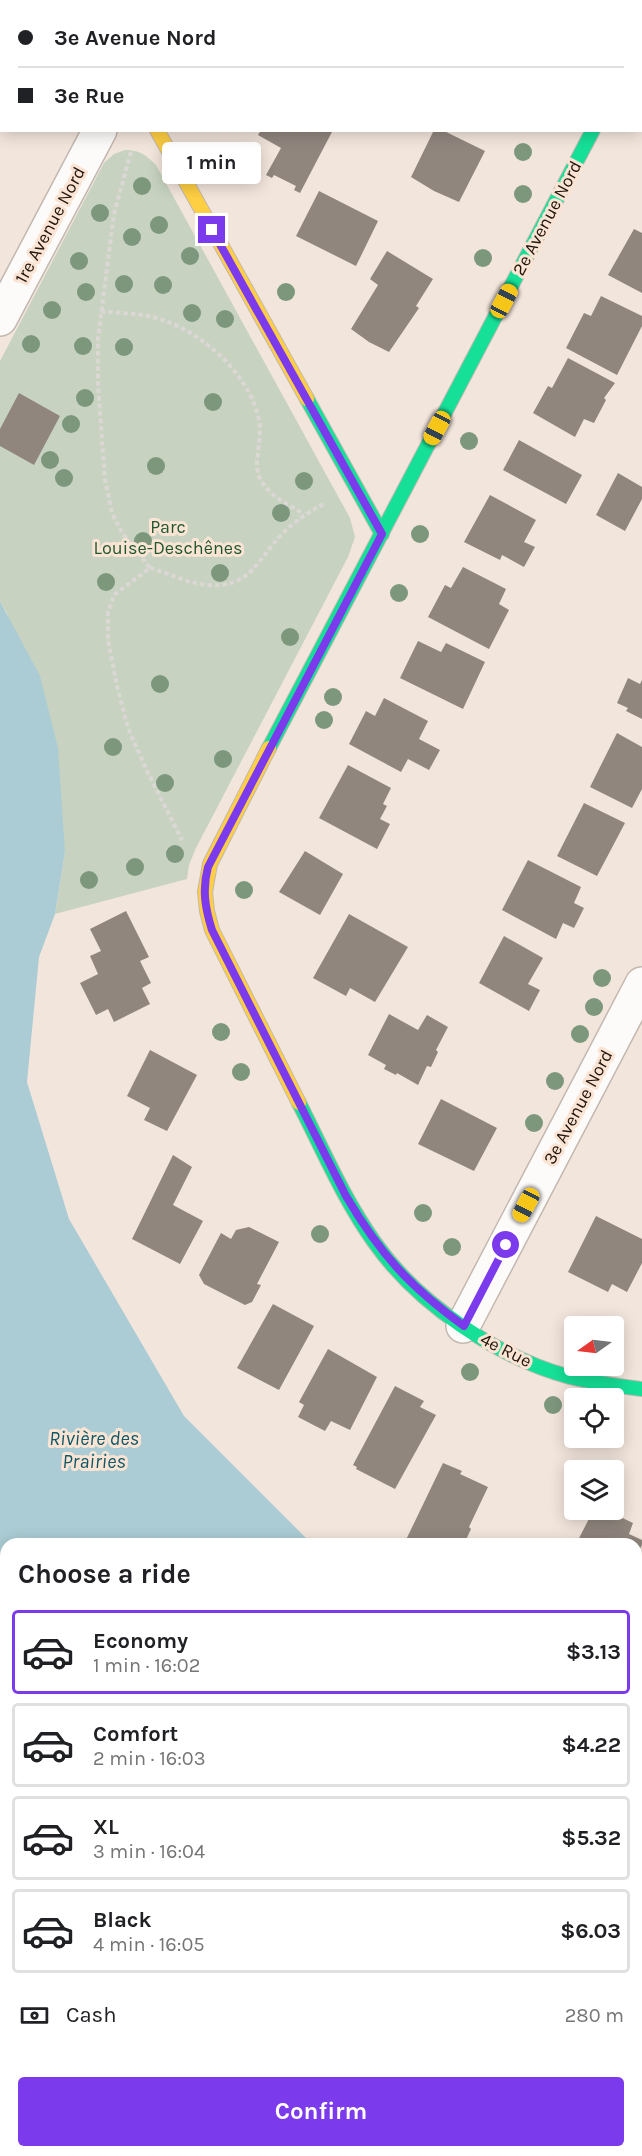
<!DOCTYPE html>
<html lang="en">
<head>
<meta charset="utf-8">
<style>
  body { margin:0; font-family:Karla,sans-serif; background:#f6f6f6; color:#202124; height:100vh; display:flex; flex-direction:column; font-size:22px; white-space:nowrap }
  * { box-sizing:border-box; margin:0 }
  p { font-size:20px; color:#757577 }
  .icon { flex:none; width:33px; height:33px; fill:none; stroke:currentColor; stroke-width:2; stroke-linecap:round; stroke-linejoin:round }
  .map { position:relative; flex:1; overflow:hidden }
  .panel { position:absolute; left:0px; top:1538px; width:642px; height:620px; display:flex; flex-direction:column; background:#fff; border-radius:18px 18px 0 0; box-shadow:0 3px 15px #0003 }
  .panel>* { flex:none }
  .banner { position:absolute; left:0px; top:0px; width:642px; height:132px; box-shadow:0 3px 15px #0003; display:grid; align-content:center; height:132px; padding:0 18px; background:#fff }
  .needle { width:39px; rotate:256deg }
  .fabs { position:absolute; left:564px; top:1316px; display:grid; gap:12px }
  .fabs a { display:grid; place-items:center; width:60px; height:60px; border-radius:6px; background:#fff; box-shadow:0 3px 15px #0003; font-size:30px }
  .end { position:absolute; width:27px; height:27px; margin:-14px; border:8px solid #7c3aed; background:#fff; box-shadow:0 0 0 3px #fff }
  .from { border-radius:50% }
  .bubble { position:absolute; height:42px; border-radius:6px; background:#fff; box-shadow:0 3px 15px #0003; font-size:20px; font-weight:700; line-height:42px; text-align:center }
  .car { position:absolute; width:18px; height:36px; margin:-18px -9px; border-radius:8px; box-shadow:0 0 4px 2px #0007; background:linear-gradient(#f5c518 24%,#345 0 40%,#f5c518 0 76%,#345 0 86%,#f5c518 0) }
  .banner b { display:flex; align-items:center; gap:21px; height:57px; font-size:22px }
  .banner b+b { border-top:2px solid #e0e0e0 }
  .banner i { width:15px; height:15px; background:#202124 }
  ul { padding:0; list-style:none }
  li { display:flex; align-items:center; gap:18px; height:84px; margin:0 12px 9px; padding:0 6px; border:3px solid #e0e0e0; border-radius:6px }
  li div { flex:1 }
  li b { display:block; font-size:22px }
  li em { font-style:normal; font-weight:700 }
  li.current { border-color:#7c3aed }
  li>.icon { width:54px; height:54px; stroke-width:1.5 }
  h2 { padding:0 18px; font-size:27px; line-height:72px }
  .pay { display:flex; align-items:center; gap:15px; height:66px; padding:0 18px; font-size:22px }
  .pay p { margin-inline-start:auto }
  .button { display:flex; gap:12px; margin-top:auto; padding:12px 18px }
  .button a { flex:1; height:69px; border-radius:6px; background:#7c3aed; color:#fff; font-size:24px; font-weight:700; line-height:69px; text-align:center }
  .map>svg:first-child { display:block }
  .green { fill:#c7d3c0 }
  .water { fill:#abccd4 }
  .building { fill:#90867e }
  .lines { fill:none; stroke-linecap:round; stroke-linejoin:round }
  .street-casing { stroke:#c3b8b0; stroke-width:36 }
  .fast-casing { stroke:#c3b8b0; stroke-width:16 }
  .slow-casing { stroke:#c3b8b0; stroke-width:16 }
  .path { stroke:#dbd7d4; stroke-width:4; stroke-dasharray:4.5 3; stroke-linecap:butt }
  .street { stroke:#fdfbfa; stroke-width:33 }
  .fast { stroke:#16e098; stroke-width:14 }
  .slow { stroke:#ffcf43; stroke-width:14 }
  .tree { fill:#7d977d }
  .route { stroke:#7c3aed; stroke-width:8 }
  .labels { text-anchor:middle; stroke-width:6; stroke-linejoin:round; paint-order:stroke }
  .street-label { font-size:18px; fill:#20160e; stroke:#fbe4d3 }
  .park-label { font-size:18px; fill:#1e5830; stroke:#fbe4d3 }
  .water-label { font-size:20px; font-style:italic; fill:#0f5869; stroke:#fbe4d3 }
</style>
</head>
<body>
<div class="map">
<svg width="642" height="2156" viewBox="0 0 642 2156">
  <rect width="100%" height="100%" fill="#f2e5dc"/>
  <!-- green -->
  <path class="green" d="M125,150C140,150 146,155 156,165L350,518L355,537L348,557L196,848L189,865L187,879L55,914L65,852L7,613L0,601V361L104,163L114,154Z"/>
  <!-- water -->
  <path class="water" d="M0,601L40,676L58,748L65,852L55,914L39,957L27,1082L69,1219L184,1416L311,1543L6,1544V2151H636V1698L642,1697V2156H0Z"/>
  <!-- building -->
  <path class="building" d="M261,130H333L300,193L294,190L296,186L274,175L272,178L266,175L281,148L258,135Z
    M434,130H442L485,151L459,202L434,191L411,177Z
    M319,191L378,221L356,266L296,236Z
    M634,229L642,233V293L608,275Z
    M387,251L433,279L416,306L419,308L389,352L369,342L351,329L378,285L370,279Z
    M601,296L642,316V326L617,375L566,348L584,313L591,316Z
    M568,358L615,383L604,398L606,400L594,423L584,419L575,437L533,413L548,386L552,388Z
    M19,393L60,416L34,465L0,446V429Z
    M519,440L582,475L566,504L503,470Z
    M618,473L642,487V499L625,531L596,515Z
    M490,495L536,520L524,542L535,547L524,567L502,555L500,560L464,542Z
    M463,567L506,589L499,604L509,610L489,649L428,617L445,585L451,588Z
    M418,641L441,652L446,643L485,662L463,709L400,678Z
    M628,678L640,684L642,680V719L626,711L628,708L617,703Z
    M384,698L428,721L419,739L440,750L429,770L408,759L401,772L349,744L366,711L375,716Z
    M617,733L642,747V789L632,808L590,787Z
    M348,765L391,788L383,804L387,806L380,819L390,824L377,849L319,818Z
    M584,803L625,823L597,876L557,856Z
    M305,851L343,874L320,915L279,892Z
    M528,860L581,887L574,903L584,908L574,928L563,923L556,939L502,910Z
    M126,911L149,957L140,961L151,983L142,988L150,1004L114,1022L108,1009L96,1015L80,983L98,974L90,956L101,951L90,929Z
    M349,914L408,947L375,1002L350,988L346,996L313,978Z
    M504,936L543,958L528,984L540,990L529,1011L479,983Z
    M389,1014L418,1030L427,1015L448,1027L436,1050L438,1052L431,1067L427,1066L418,1085L397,1073L396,1075L384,1069L386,1065L368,1055Z
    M150,1050L197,1075L167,1131L144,1120L150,1108L127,1096Z
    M441,1099L497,1128L474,1171L418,1144Z
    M173,1155L192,1167L173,1205L203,1221L180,1264L132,1239Z
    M596,1216L642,1239V1263L627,1292L612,1284L608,1292L568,1272Z
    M249,1227L279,1242L257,1284L261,1285L252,1302L245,1305L204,1284L199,1275L221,1233L231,1239L236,1230Z
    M273,1304L314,1326L279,1390L237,1368Z
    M328,1349L377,1377L350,1430L331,1421L325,1431L298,1417L304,1405L299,1402Z
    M395,1386L424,1401L420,1407L436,1415L395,1489L356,1469L357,1467L353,1465Z
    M443,1463L462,1471L460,1474L488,1487L469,1527L471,1529L464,1544H404Z
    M593,1511L611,1520L614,1514L633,1523L629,1534L642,1540V1545L636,1556V1544H576Z"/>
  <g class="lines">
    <!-- street casing -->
    <g class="street-casing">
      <path id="street" d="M167,2L168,0
        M640,38L642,36
        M0,319L100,130
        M463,1326L642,984"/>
    </g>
    <!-- fast casing -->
    <g class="fast-casing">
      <path id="fast" d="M307,399L382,534
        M269,748L593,130
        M299,1103C323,1150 344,1200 375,1243C419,1305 497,1357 570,1377C594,1383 618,1386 642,1389"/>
    </g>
    <!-- slow casing -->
    <g class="slow-casing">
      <path id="slow" d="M157,130L307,399
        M269,748L210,864L205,892L207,911L212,930L299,1103"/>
    </g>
    <!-- path -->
    <path class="path" d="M131,152L114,214L98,339V385L105,480L112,513L122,533L150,568L114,595L108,612V640L117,686L128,728L147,771L182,840
      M101,311C116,313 132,313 147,316C192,324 244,367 257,412C263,430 258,445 257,462C255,489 285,503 304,514
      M150,568C170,573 188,584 208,585C251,588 257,560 281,535C295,521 308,512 326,503"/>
    <!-- street -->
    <use href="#street" class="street"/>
    <!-- fast -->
    <use href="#fast" class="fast"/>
    <!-- slow -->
    <use href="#slow" class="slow"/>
  </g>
  <!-- trees -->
  <g class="tree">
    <circle cx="523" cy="152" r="9"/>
    <circle cx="142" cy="186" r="9"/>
    <circle cx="523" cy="194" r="9"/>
    <circle cx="100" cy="213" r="9"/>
    <circle cx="159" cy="225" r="9"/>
    <circle cx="132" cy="237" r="9"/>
    <circle cx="190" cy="256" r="9"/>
    <circle cx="483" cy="258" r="9"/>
    <circle cx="79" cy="261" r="9"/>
    <circle cx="124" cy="284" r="9"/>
    <circle cx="163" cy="285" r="9"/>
    <circle cx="86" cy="292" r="9"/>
    <circle cx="286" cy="292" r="9"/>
    <circle cx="52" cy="310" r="9"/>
    <circle cx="192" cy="313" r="9"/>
    <circle cx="225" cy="319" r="9"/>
    <circle cx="31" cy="344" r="9"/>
    <circle cx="83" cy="346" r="9"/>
    <circle cx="124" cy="347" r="9"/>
    <circle cx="85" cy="398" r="9"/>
    <circle cx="213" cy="402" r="9"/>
    <circle cx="71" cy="424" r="9"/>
    <circle cx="469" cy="441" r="9"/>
    <circle cx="50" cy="460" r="9"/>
    <circle cx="156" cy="466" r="9"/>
    <circle cx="64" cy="478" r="9"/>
    <circle cx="304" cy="481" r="9"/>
    <circle cx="281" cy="513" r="9"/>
    <circle cx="420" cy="534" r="9"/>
    <circle cx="143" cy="541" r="9"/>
    <circle cx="220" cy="573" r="9"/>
    <circle cx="106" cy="582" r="9"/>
    <circle cx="399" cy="593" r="9"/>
    <circle cx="290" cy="637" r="9"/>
    <circle cx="160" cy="684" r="9"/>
    <circle cx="333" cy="697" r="9"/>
    <circle cx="324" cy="720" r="9"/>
    <circle cx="113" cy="747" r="9"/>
    <circle cx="223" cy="759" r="9"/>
    <circle cx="165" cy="783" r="9"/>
    <circle cx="175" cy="854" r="9"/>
    <circle cx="135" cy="867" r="9"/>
    <circle cx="89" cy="880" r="9"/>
    <circle cx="244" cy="890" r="9"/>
    <circle cx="602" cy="978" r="9"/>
    <circle cx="594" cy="1007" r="9"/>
    <circle cx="221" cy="1032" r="9"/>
    <circle cx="580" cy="1034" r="9"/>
    <circle cx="241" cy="1072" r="9"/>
    <circle cx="555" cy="1081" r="9"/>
    <circle cx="534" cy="1123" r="9"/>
    <circle cx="423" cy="1213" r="9"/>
    <circle cx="320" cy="1234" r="9"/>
    <circle cx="452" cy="1247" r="9"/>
    <circle cx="470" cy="1372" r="9"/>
    <circle cx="553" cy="1405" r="9"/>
  </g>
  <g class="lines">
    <!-- route -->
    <path class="route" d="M212,230L382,534L208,867C202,889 205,908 212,930L346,1196C380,1254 409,1286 464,1326L506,1245"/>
  </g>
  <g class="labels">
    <!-- street labels -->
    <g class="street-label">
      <text transform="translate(547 218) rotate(-62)" y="6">2e Avenue Nord</text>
      <text transform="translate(50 225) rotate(-62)" y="6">1re Avenue Nord</text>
      <text transform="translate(578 1107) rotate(-62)" y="6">3e Avenue Nord</text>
      <text transform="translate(506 1350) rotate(27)" y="6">4e Rue</text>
    </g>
    <!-- park labels -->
    <g class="park-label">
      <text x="168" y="533">Parc<tspan x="168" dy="21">Louise-Deschênes</tspan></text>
    </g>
    <!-- water labels -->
    <g class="water-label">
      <text x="94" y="1445">Rivière des<tspan x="94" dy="23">Prairies</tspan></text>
    </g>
  </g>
</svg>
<div class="fabs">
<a><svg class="needle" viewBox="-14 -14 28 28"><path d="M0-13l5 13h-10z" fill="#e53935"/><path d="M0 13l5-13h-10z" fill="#757577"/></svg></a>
<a><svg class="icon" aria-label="locate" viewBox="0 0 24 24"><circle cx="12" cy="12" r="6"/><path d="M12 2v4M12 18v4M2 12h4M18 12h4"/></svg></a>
<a><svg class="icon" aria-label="layers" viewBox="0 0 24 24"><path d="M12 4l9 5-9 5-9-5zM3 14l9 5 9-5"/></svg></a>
</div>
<i class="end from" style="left:506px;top:1245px"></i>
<i class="end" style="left:212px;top:230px"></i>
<div class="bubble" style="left:162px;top:142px;width:99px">1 min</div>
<i class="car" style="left:504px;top:301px;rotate:28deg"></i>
<i class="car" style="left:437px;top:428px;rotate:208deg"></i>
<i class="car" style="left:526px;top:1205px;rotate:208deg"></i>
<div class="banner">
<b><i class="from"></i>3e Avenue Nord</b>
<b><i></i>3e Rue</b>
</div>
<section class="panel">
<h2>Choose a ride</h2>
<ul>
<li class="current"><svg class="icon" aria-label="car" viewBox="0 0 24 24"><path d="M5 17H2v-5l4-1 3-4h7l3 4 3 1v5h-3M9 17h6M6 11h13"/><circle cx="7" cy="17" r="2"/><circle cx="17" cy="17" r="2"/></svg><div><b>Economy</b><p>1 min · 16:02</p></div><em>$3.13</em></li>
<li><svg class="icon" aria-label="car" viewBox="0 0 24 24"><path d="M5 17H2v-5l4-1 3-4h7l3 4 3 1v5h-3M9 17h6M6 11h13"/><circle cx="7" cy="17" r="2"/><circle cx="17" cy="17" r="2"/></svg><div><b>Comfort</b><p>2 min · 16:03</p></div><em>$4.22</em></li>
<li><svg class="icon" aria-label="car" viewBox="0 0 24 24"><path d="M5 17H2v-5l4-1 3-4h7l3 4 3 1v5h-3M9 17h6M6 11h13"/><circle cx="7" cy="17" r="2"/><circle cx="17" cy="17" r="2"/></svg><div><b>XL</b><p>3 min · 16:04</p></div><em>$5.32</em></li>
<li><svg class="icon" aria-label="car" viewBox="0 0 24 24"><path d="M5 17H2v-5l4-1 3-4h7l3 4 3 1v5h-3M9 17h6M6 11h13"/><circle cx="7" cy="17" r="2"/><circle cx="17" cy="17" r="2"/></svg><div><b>Black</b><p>4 min · 16:05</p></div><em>$6.03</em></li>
</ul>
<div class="pay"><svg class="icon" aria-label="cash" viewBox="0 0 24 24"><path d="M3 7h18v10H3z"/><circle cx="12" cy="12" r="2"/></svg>Cash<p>280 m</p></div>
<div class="button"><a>Confirm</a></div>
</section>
</div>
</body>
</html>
